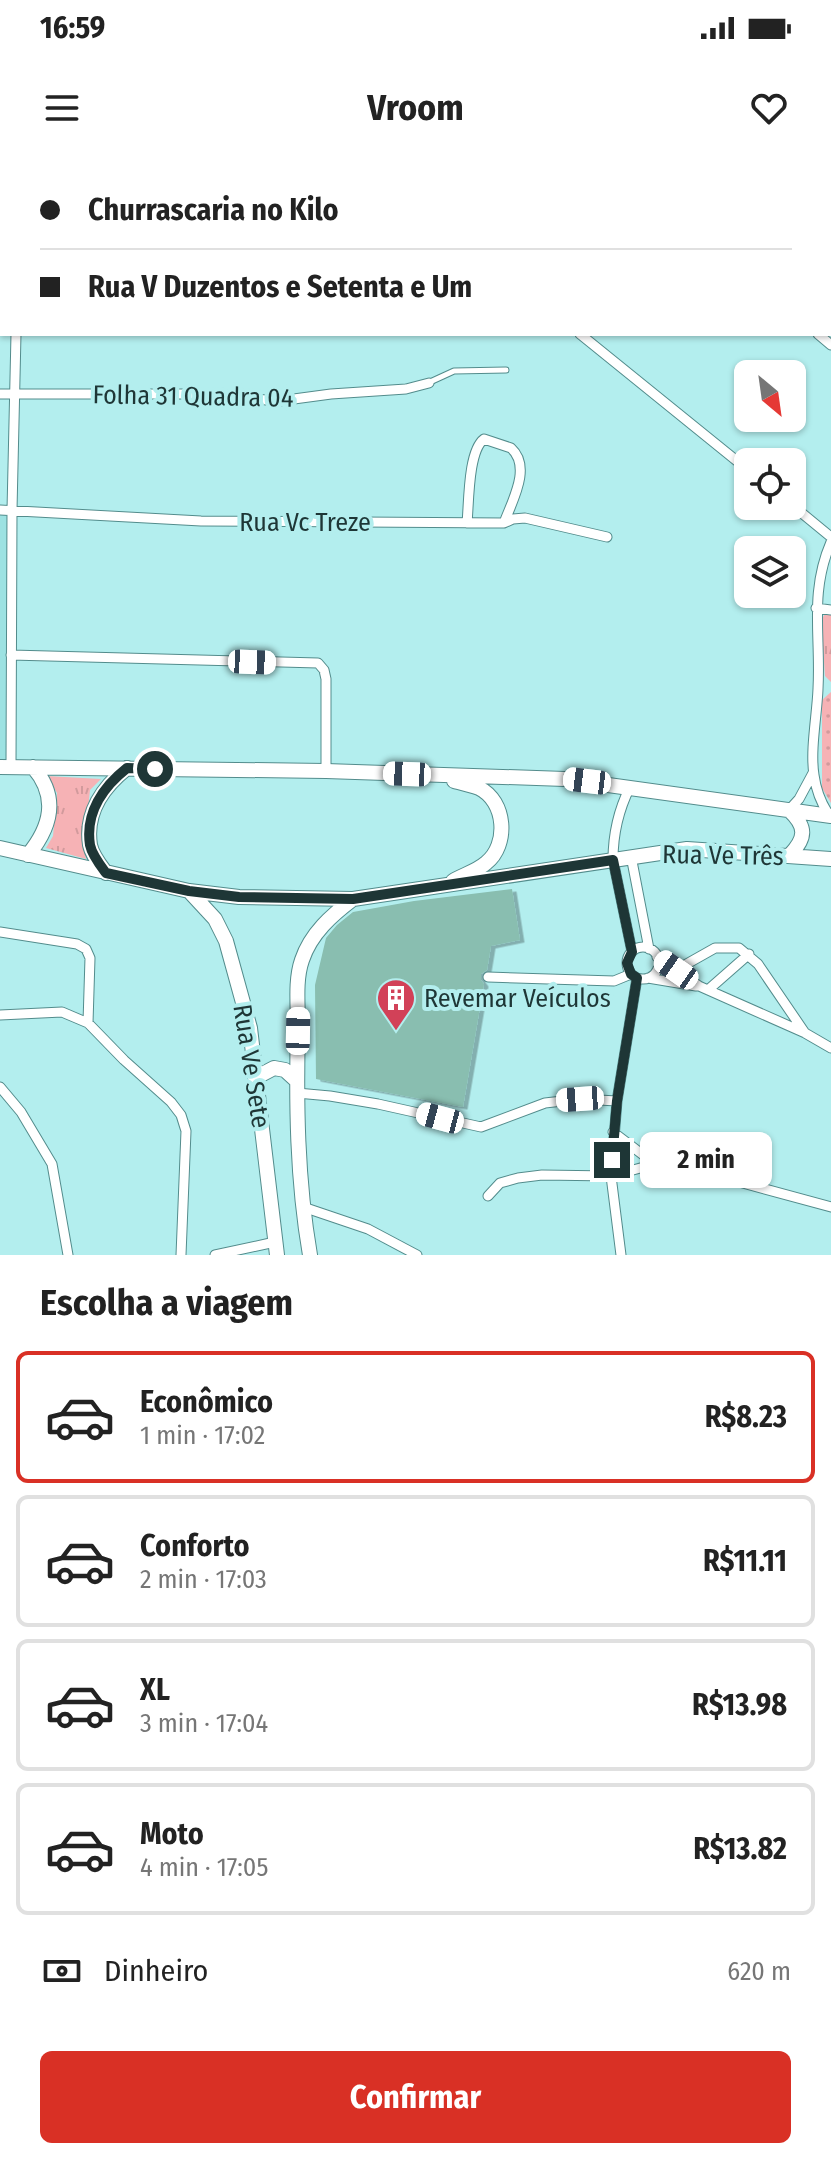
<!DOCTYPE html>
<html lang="pt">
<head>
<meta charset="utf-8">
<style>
  body { margin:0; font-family:"Fira Sans Condensed",sans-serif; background:#f2f2f2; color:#222; height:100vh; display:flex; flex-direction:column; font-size:30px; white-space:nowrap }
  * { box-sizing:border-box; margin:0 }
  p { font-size:26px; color:#767676 }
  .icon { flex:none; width:44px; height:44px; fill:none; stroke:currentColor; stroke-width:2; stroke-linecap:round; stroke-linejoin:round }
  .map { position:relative; height:1095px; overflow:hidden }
  .side { display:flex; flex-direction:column; background:#fff; flex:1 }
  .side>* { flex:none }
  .hud { position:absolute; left:0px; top:0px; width:832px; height:176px; box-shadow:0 2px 6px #0004; display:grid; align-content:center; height:176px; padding:0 40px; background:#fff }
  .needle { width:52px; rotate:151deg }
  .buttons { position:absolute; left:734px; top:200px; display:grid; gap:16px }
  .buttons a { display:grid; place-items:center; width:72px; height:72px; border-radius:12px; background:#fff; box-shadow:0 2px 6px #0004; font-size:40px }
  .end { position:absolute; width:36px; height:36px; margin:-18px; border:10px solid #1e3636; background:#fff; box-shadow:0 0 0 4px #fff }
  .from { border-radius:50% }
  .bubble { position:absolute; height:56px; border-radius:12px; background:#fff; box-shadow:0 2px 6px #0004; font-size:26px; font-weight:700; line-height:56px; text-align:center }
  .car { position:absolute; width:24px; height:48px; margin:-24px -12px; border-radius:10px; box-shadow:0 0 6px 2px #0007; background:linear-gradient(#fff 24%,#345 0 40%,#fff 0 76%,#345 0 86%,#fff 0) }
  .hud b { display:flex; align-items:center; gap:28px; height:76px; font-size:30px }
  .hud b+b { border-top:2px solid #e0e0e0 }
  .hud i { width:20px; height:20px; background:#222 }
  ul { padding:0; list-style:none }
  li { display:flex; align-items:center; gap:24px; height:132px; margin:0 16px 12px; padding:0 24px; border:4px solid #e0e0e0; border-radius:12px }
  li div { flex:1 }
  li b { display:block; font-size:30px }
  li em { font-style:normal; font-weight:700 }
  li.current { border-color:#d93025 }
  li>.icon { width:72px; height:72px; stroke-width:1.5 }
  h2 { padding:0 40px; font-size:36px; line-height:96px }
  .pay { display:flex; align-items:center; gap:20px; height:88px; padding:0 40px; font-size:30px }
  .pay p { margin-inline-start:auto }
  .action { display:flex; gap:16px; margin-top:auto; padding:16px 40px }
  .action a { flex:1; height:92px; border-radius:12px; background:#d93025; color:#fff; font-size:32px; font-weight:700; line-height:92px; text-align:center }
  .status { display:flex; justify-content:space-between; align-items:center; height:56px; padding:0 40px; background:#fff; direction:ltr }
  .status svg { height:22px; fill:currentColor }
  header { display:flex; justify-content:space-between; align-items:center; height:104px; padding:0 40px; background:#fff; font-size:36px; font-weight:700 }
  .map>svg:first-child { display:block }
  .built { fill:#9de2e2 }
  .grass { fill:url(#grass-tufts) }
  .park { fill:url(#park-dots) }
  .building { fill:#89beb0; filter:url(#shadow) }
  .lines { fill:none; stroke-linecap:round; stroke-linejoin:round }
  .service-casing { stroke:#538c8c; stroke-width:7 }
  .minor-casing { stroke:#538c8c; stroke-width:11 }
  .secondary-casing { stroke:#538c8c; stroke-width:16 }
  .service { stroke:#fff; stroke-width:5 }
  .minor { stroke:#fff; stroke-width:9 }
  .secondary { stroke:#fff; stroke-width:14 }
  .route { stroke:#1e3636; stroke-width:10 }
  .labels { text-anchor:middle; stroke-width:8; stroke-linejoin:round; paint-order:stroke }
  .street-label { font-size:26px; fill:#1e3636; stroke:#b3eeee }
  .poi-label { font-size:26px; fill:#1e3636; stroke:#b3eeee; text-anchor:start }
</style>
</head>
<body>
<div class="status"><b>16:59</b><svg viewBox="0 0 49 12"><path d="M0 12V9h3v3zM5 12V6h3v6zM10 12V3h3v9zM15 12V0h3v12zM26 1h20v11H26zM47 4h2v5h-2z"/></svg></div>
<header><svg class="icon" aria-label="menu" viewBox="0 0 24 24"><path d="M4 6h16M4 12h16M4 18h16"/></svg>Vroom<svg class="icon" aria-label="heart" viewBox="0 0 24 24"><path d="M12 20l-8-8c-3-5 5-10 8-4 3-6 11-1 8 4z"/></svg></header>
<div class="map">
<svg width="831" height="1095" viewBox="0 0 831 1095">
  <defs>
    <pattern id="grass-tufts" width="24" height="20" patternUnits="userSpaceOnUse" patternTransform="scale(2)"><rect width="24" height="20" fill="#f6b2b5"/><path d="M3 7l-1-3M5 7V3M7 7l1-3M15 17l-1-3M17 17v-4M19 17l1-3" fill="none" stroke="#d29a9c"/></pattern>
    <pattern id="park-dots" width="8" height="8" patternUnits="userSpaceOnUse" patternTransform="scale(2)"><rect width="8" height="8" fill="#f6b2b5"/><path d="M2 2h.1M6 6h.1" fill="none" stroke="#d29a9c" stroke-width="1.8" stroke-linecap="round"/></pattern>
    <filter id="shadow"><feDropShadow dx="4.5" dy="2.5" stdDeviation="0" flood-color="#0004"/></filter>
  </defs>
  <rect width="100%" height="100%" fill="#b3eeee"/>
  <!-- built -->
  <path class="built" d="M0,350H12L11,607H0Z"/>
  <!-- grass -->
  <path class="grass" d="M825,454L831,455V522L825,516L821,460Z
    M47,616L101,619L90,630L84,687L86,699L46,688L53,676L57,633Z"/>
  <!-- park -->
  <path class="park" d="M831,532V643L822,628V540Z"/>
  <!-- building -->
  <path class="building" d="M512,729L520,780L491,786L487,810L481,814V820L484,824L463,947L316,919L315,825L326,778L337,765L353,752L414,741Z"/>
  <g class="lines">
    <!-- service casing -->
    <g class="service-casing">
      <path id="service" d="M430,222L454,211L506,210"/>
    </g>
    <!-- minor casing -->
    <g class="minor-casing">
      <path id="minor" d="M13,0L14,2
        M21,2L22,0
        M0,116H2
        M580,174L748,310
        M818,174L831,185
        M0,234H189L279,241L331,234L406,229L429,223
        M792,345L831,377
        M0,350L201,361L504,363L513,359L525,358L607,377
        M467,363C469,343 468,291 484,279L511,288C532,307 512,341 504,363
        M816,448L831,450
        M11,495L318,503L324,510L326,519V611
        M11,607L12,350L16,174
        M630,627C618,651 613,673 613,700L632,792
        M789,650L799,639L813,613
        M829,655C821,643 816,630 814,615C810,590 817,555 818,529C821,475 809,433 831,382
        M631,696L649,789
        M0,772L77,784L86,789L90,798L88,863
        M627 803a16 16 0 1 1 32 0a16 16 0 1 1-32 0Z
        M657,797L699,826L805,873L831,888
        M676,810L715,788H739L758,804L805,873
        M488,817L614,821L631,814
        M648,818L696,826
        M708,830L749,794
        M0,855L62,852L88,863L124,900L171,942L181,955L186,971L181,1095
        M0,927L21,952L52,1004L68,1095
        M297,933L330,936L378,944L481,967L545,943L580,939L617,941
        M613,972L655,1004L694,1015L739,1022L831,1047
        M488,1036L500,1023L518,1018L542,1015L611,1016L655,1004
        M303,1047L368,1069L417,1095
        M215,1095L275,1082
        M621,1095L611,1016L617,941L637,818"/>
    </g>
    <!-- secondary casing -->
    <g class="secondary-casing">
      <path id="secondary" d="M0,607L326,611L565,619L831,656
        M789,650C807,667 806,678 790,695
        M0,688L189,731L239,737L353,739L687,689L831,699
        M28,695C51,667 59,637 33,607
        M106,713C100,705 92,695 90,685C85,653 103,627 127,608
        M453,721C463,715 477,711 486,703C509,685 506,641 479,628C471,625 462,623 454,621
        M190,732L215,759L226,781L250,868L277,1095
        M255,918L274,908L285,910L297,921
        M310,1095C297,1020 296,943 298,867C298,845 295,820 302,800C311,773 332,755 353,739"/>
    </g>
    <!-- service -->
    <use href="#service" class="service"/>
    <!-- minor -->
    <use href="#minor" class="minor"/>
    <!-- secondary -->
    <use href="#secondary" class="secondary"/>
  </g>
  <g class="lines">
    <!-- route -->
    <path class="route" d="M155,609L127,608C103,627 85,653 90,685C92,695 100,705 106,713L189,731L239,737L353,739L613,700L632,792L627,803L631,814L637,818L617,941L612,1000"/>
  </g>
  <!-- icons -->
  <defs>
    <g id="building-pin" transform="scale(2)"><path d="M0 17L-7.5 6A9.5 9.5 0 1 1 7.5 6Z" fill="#d24158" stroke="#b3eeee"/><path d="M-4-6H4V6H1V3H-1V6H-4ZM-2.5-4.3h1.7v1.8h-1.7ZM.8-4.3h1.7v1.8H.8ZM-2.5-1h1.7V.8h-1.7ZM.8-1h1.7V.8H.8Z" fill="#fff"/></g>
  </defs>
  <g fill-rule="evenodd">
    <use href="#building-pin" x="396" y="838"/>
  </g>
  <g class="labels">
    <!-- street labels -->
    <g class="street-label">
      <text transform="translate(193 236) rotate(1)" y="9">Folha 31 Quadra 04</text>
      <text x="305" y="371">Rua Vc Treze</text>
      <text transform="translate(723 695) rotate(1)" y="9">Rua Ve Três</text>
      <text transform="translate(252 906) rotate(81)" y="9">Rua Ve Sete</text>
    </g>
    <!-- poi labels -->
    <g class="poi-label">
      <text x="424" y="847">Revemar Veículos</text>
    </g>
  </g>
</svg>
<div class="buttons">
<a><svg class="needle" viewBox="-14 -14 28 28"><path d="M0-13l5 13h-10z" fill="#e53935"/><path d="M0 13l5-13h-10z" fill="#767676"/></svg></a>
<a><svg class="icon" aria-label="locate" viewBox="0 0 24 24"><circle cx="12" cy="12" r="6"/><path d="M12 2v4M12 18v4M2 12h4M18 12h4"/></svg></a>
<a><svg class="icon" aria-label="layers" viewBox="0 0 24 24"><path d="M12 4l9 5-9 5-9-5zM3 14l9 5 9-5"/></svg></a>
</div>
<i class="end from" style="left:155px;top:609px"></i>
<i class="end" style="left:612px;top:1000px"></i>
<div class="bubble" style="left:640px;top:972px;width:132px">2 min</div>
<i class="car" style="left:252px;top:502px;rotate:92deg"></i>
<i class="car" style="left:407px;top:614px;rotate:272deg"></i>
<i class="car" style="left:587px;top:621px;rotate:277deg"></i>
<i class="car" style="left:676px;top:810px;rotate:305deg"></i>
<i class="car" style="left:298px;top:871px;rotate:1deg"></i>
<i class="car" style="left:580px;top:939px;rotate:266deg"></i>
<i class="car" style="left:440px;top:958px;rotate:285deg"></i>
<div class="hud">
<b><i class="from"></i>Churrascaria no Kilo</b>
<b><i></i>Rua V Duzentos e Setenta e Um</b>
</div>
</div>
<section class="side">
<h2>Escolha a viagem</h2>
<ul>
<li class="current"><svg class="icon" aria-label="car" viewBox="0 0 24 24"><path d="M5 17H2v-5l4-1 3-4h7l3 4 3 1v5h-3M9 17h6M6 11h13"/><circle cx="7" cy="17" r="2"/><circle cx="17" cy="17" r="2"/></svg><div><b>Econômico</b><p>1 min · 17:02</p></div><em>R$8.23</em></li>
<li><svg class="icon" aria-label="car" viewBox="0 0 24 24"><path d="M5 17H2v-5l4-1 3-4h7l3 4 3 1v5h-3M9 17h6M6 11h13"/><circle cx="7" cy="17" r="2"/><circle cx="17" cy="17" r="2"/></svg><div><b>Conforto</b><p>2 min · 17:03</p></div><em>R$11.11</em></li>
<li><svg class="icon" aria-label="car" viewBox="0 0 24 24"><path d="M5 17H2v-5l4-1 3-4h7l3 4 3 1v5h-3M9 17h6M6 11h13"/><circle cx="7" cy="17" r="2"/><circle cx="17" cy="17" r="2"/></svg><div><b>XL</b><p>3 min · 17:04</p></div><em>R$13.98</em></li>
<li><svg class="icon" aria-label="car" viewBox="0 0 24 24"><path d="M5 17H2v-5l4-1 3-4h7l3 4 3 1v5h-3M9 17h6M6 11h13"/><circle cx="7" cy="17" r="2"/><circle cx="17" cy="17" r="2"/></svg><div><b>Moto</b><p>4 min · 17:05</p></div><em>R$13.82</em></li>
</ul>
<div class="pay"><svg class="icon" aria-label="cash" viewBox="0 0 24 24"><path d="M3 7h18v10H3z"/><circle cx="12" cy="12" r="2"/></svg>Dinheiro<p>620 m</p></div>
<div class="action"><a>Confirmar</a></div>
</section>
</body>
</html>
